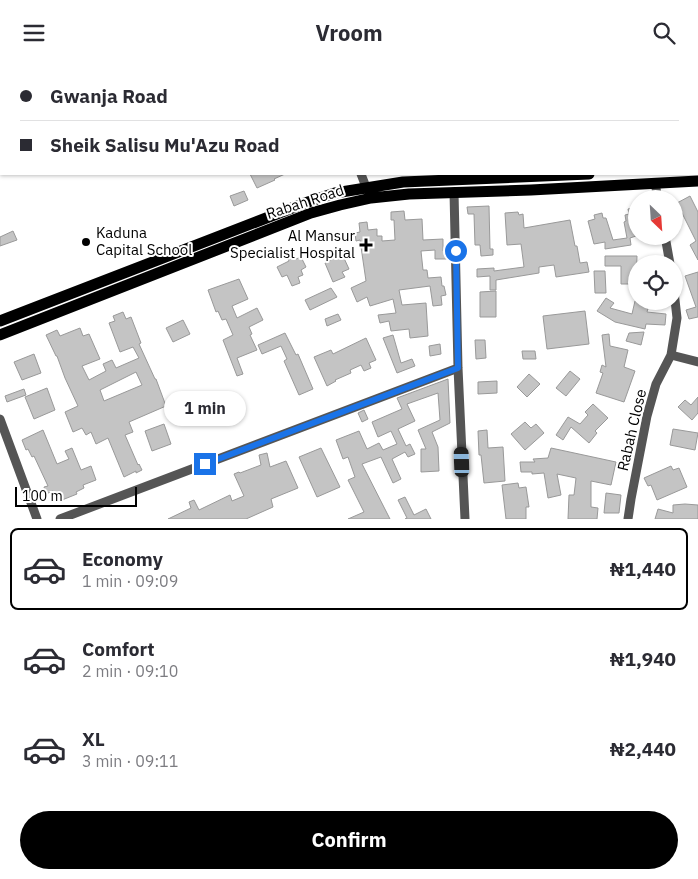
<!DOCTYPE html>
<html lang="en">
<head>
<meta charset="utf-8">
<style>
  body { margin:0; font-family:"IBM Plex Sans",sans-serif; background:#f2f2f3; color:#2b2b33; height:100vh; display:flex; flex-direction:column; font-size:19px; white-space:nowrap }
  * { box-sizing:border-box; margin:0 }
  p { font-size:16px; color:#7c7c81 }
  .icon { flex:none; width:28px; height:28px; fill:none; stroke:currentColor; stroke-width:2; stroke-linecap:round; stroke-linejoin:round }
  .map { position:relative; height:454px; overflow:hidden }
  .panel { display:flex; flex-direction:column; background:#fff; flex:1 }
  .panel>* { flex:none }
  .hud { position:absolute; left:0px; top:0px; width:699px; height:110px; box-shadow:0 1px 4px #0004; display:grid; align-content:center; height:110px; padding:0 20px; background:#fff }
  .needle { width:32px; rotate:155deg }
  .fabs { position:absolute; left:628px; top:125px; display:grid; gap:10px }
  .fabs a { display:grid; place-items:center; width:55px; height:55px; border-radius:50%; background:#fff; box-shadow:0 1px 4px #0004; font-size:25px }
  .scale { position:absolute; left:15px; bottom:12px; width:122px; box-sizing:border-box; padding-left:5px; border:2px solid #000; border-top:0; font-size:14px; line-height:18px; white-space:nowrap; color:#000; -webkit-text-stroke:4px #fff; paint-order:stroke }
  .end { position:absolute; width:22px; height:22px; margin:-11px; border:6px solid #1a73e8; background:#fff; box-shadow:0 0 0 2px #fff }
  .from { border-radius:50% }
  .bubble { position:absolute; height:35px; border-radius:18px; background:#fff; box-shadow:0 1px 4px #0004; font-size:16px; font-weight:700; line-height:35px; text-align:center }
  .car { position:absolute; width:15px; height:30px; margin:-15px -8px; border-radius:6px; box-shadow:0 0 4px 1px #0007; background:linear-gradient(#222 24%,#8ab4d8 0 40%,#222 0 76%,#8ab4d8 0 86%,#222 0) }
  .hud b { display:flex; align-items:center; gap:18px; height:48px; font-size:19px }
  .hud b+b { border-top:1px solid #e1e1e2 }
  .hud i { width:12px; height:12px; background:#2b2b33 }
  ul { padding:9px 0 0; list-style:none }
  li { display:flex; align-items:center; gap:15px; height:82px; margin:0 10px 8px; padding:0 10px; border:2px solid transparent; border-radius:8px }
  li div { flex:1 }
  li b { display:block; font-size:19px }
  li em { font-style:normal; font-weight:700 }
  li.active { border-color:#000 }
  li>.icon { width:45px; height:45px; stroke-width:1.5 }
  .cta { display:flex; gap:10px; margin-top:auto; padding:10px 20px }
  .cta a { flex:1; height:58px; border-radius:30px; background:#000; color:#fff; font-size:20px; font-weight:700; line-height:58px; text-align:center }
  header { display:flex; justify-content:space-between; align-items:center; height:65px; padding:0 20px; background:#fff; font-size:22px; font-weight:700 }
  .map>svg:first-child { display:block }
  .building { fill:#c4c4c4; stroke:#999; fill-rule:evenodd }
  .lines { fill:none; stroke-linecap:round; stroke-linejoin:round }
  .minor { stroke:#555; stroke-width:9 }
  .major { stroke:#000; stroke-width:11 }
  .route { stroke:#1a73e8; stroke-width:6 }
  .poi-dot { fill:#000; stroke:#fff; stroke-width:2 }
  .labels { text-anchor:middle; stroke-width:4; stroke-linejoin:round; paint-order:stroke }
  .street-label { font-size:15px; fill:#000; stroke:#fff }
  .poi-label { font-size:15px; fill:#000; stroke:#fff; text-anchor:start }
</style>
</head>
<body>
<header><svg class="icon" aria-label="menu" viewBox="0 0 24 24"><path d="M4 6h16M4 12h16M4 18h16"/></svg>Vroom<svg class="icon" aria-label="search" viewBox="0 0 24 24"><circle cx="10" cy="10" r="6"/><path d="M15 15l6 6"/></svg></header>
<div class="map">
<svg width="698" height="454" viewBox="0 0 698 454">
  <rect width="100%" height="100%" fill="#fff"/>
  <!-- building -->
  <path class="building" d="M250,109H285L274,114L275,115L257,123Z
    M244,126L248,135L234,141L230,131Z
    M690,131L698,147V195L690,180L696,176L677,138Z
    M489,141L490,184H493V190L481,191L480,180H475L474,149H468L467,142Z
    M636,142V171L630,173L631,180L605,184V177L594,179L588,156L595,154L594,150L602,148L603,153H606L613,175L627,173L624,157L626,156L625,150L629,149L628,144Z
    M404,146L405,155L422,154L423,175L443,174V186H446L447,194H435V185L421,186L423,205H427L428,213L441,212L442,221H444L446,230L441,231L442,240L433,241L430,221L399,225L402,240L426,238L428,271L410,273L409,264L391,266L389,256L380,258L378,250L396,248L393,234L370,241L367,232L357,237L351,223L366,216L360,175L356,176L355,168L360,167L359,158L367,157L368,165L377,164V171H382V176L395,175L394,155H391V147Z
    M518,147L519,150L523,149L524,163L570,155L575,181H577L580,198L587,197L589,207L556,212L554,200L539,202V208L496,215V225H490V211L477,212V204L494,203V206L524,202L521,179L507,180L505,148Z
    M13,166L17,175L0,181V172Z
    M336,188L338,193L343,191L349,204L342,207L345,212L333,217L325,198L330,196L328,191Z
    M294,189L296,194L301,192L306,202L301,205L303,210L298,212L300,218L292,221L287,210L282,212L277,202L289,196L287,192Z
    M605,191H637L636,219H621V201H605Z
    M594,206H605L606,228H595Z
    M698,207V252L689,254L686,245L696,242L685,211Z
    M239,214L248,234L232,241L237,253L257,243L263,255L249,262L252,269L250,270L257,285L237,293L243,309L237,311L223,275L233,270L226,254L222,255L218,246L216,247L208,225Z
    M331,223L337,232L310,245L305,235Z
    M496,226V252H480V227Z
    M606,233L614,238L610,243L632,249L635,236L649,240L647,247L666,249L665,260L646,259L645,264L615,257L597,246Z
    M585,246L589,279L547,284L543,251Z
    M123,247L126,254L131,252L141,278L139,279L155,314H156L166,341L129,357L133,367L125,370L138,400L139,399L142,405L136,408V406L124,412L108,373L96,379L91,367L86,370L82,363L73,367L65,347L78,341L65,313L57,291H56L46,270L57,265L60,271L80,263L83,271L89,269L100,294L82,301L89,315L106,306L103,299L112,295L116,303L139,293L133,282L120,287L109,258L115,256L113,251ZM136,307L142,320L104,336L100,325Z
    M338,249L341,255L327,261L325,254Z
    M183,255L190,269L173,277L166,263Z
    M644,267L641,280L626,276L629,268Z
    M285,268L296,290L298,289L313,324L299,330L284,296L287,294L281,281L262,289L258,280Z
    M609,269L610,281L628,285L624,302L635,306L624,337L596,328L603,308L600,307L602,300L606,302L602,270Z
    M393,270L401,298L412,294L415,301L397,308L383,273Z
    M366,273L376,295L369,298L371,303L364,306L361,300L350,305L351,308L335,315L336,316L327,321L314,292L331,285L333,289Z
    M475,275H485L486,293L476,294Z
    M440,279L441,289L430,291L429,281Z
    M522,286H535L536,294H523Z
    M34,289L41,308L22,315L14,297Z
    M570,306L580,314L566,331L556,323Z
    M529,309L540,319L527,332L517,322Z
    M448,314L450,358L432,367L438,382L439,406L421,407V384H426L418,365L440,355L438,328L407,339L415,356L398,364L406,381L410,379L415,389L408,392L405,387L392,394L401,414L393,418L381,392L362,399L390,454H348L364,447L348,415L355,412L348,392L343,394L336,375L359,366L367,384L379,378L383,385L397,379L391,366L378,372L372,357L402,344L397,333Z
    M497,316V328L478,329V317Z
    M47,323L55,345L34,354L25,332Z
    M24,324L26,330L7,337L5,331Z
    M698,332V348L692,355L678,342L685,335L691,340Z
    M593,339L608,353L595,366L597,368L589,378L571,362L563,375L556,370L568,352L580,359L588,350L585,347Z
    M364,345L368,354L362,357L358,348Z
    M525,357L531,363L536,359L544,368L525,385L511,369Z
    M164,359L171,379L152,386L145,366Z
    M673,364L698,368L695,385L670,380Z
    M43,365L57,399L69,394L65,386L72,383L81,405L91,401L96,415L83,420L84,423L76,427L77,429L57,437L53,426L46,429L44,422L48,421L34,391L32,392L28,384L26,385L22,375Z
    M487,365L488,383L503,382L505,416L484,418L481,390H479L478,366Z
    M321,383L340,422L317,432L299,392Z
    M551,383L616,397L611,420L591,416V442L598,443L597,454H568L569,430H574L576,413L557,409L561,430L548,433L544,408L532,409V407H521L520,397H535L533,394L548,393Z
    M267,388L270,402L286,396L298,423L271,434L273,442L246,454H168L191,443L189,437L194,435L199,445L230,430L232,436L244,431L234,409L239,407L240,408L261,400L259,390Z
    M671,401L673,405L679,403L687,422L657,435L651,420L648,421L644,413Z
    M518,418L519,423L526,422L529,442H526V454H506L502,420Z
    M606,428L621,430L619,448H604Z
    M405,432L414,450L426,444L431,454H405L407,453L398,435Z
    M685,439L698,440V454H655L658,444L673,448V440Z"/>
  <g class="lines">
    <!-- minor -->
    <path class="minor" d="M319,0V1
      M652,0L653,1
      M698,76V77
      M361,109L366,122
      M655,118L658,134
      M454,127L458,303L465,454
      M665,171L670,199
      M671,290L698,297
      M0,354L37,454
      M60,454L458,303
      M628,454L631,434L647,351L656,319L671,290L677,253L674,226"/>
    <!-- major -->
    <path class="major" d="M0,256L305,138L335,128L403,117L589,109
      M0,270L311,148L340,140L371,133L409,129L531,125L698,116"/>
  </g>
  <g class="lines">
    <!-- route -->
    <path class="route" d="M205,399L458,303L456,186"/>
  </g>
  <!-- markers -->
  <g class="poi-dot">
    <circle cx="86" cy="177" r="5"/>
    <path d="M363.5 172.5h5v5h5v5h-5v5h-5v-5h-5v-5h5z"/>
  </g>
  <g class="labels">
    <!-- street labels -->
    <g class="street-label">
      <text transform="translate(305 137) rotate(-18)" y="5">Rabah Road</text>
      <text transform="translate(632 365) rotate(-77)" y="5">Rabah Close</text>
    </g>
    <!-- poi labels -->
    <g class="poi-label">
      <text x="96" y="173">Kaduna<tspan x="96" dy="17">Capital School</tspan></text>
      <text x="355" y="176" text-anchor="end">Al Mansur<tspan x="355" dy="17">Specialist Hospital</tspan></text>
    </g>
  </g>
</svg>
<div class="fabs">
<a><svg class="needle" viewBox="-14 -14 28 28"><path d="M0-13l5 13h-10z" fill="#e53935"/><path d="M0 13l5-13h-10z" fill="#7c7c81"/></svg></a>
<a><svg class="icon" aria-label="locate" viewBox="0 0 24 24"><circle cx="12" cy="12" r="6"/><path d="M12 2v4M12 18v4M2 12h4M18 12h4"/></svg></a>
</div>
<div class="scale">100 m</div>
<i class="end from" style="left:456px;top:186px"></i>
<i class="end" style="left:205px;top:399px"></i>
<div class="bubble" style="left:164px;top:326px;width:82px">1 min</div>
<i class="car" style="left:462px;top:397px;rotate:358deg"></i>
<div class="hud">
<b><i class="from"></i>Gwanja Road</b>
<b><i></i>Sheik Salisu Mu'Azu Road</b>
</div>
</div>
<section class="panel">
<ul>
<li class="active"><svg class="icon" aria-label="car" viewBox="0 0 24 24"><path d="M5 17H2v-5l4-1 3-4h7l3 4 3 1v5h-3M9 17h6M6 11h13"/><circle cx="7" cy="17" r="2"/><circle cx="17" cy="17" r="2"/></svg><div><b>Economy</b><p>1 min · 09:09</p></div><em>₦1,440</em></li>
<li><svg class="icon" aria-label="car" viewBox="0 0 24 24"><path d="M5 17H2v-5l4-1 3-4h7l3 4 3 1v5h-3M9 17h6M6 11h13"/><circle cx="7" cy="17" r="2"/><circle cx="17" cy="17" r="2"/></svg><div><b>Comfort</b><p>2 min · 09:10</p></div><em>₦1,940</em></li>
<li><svg class="icon" aria-label="car" viewBox="0 0 24 24"><path d="M5 17H2v-5l4-1 3-4h7l3 4 3 1v5h-3M9 17h6M6 11h13"/><circle cx="7" cy="17" r="2"/><circle cx="17" cy="17" r="2"/></svg><div><b>XL</b><p>3 min · 09:11</p></div><em>₦2,440</em></li>
</ul>
<div class="cta"><a>Confirm</a></div>
</section>
</body>
</html>
